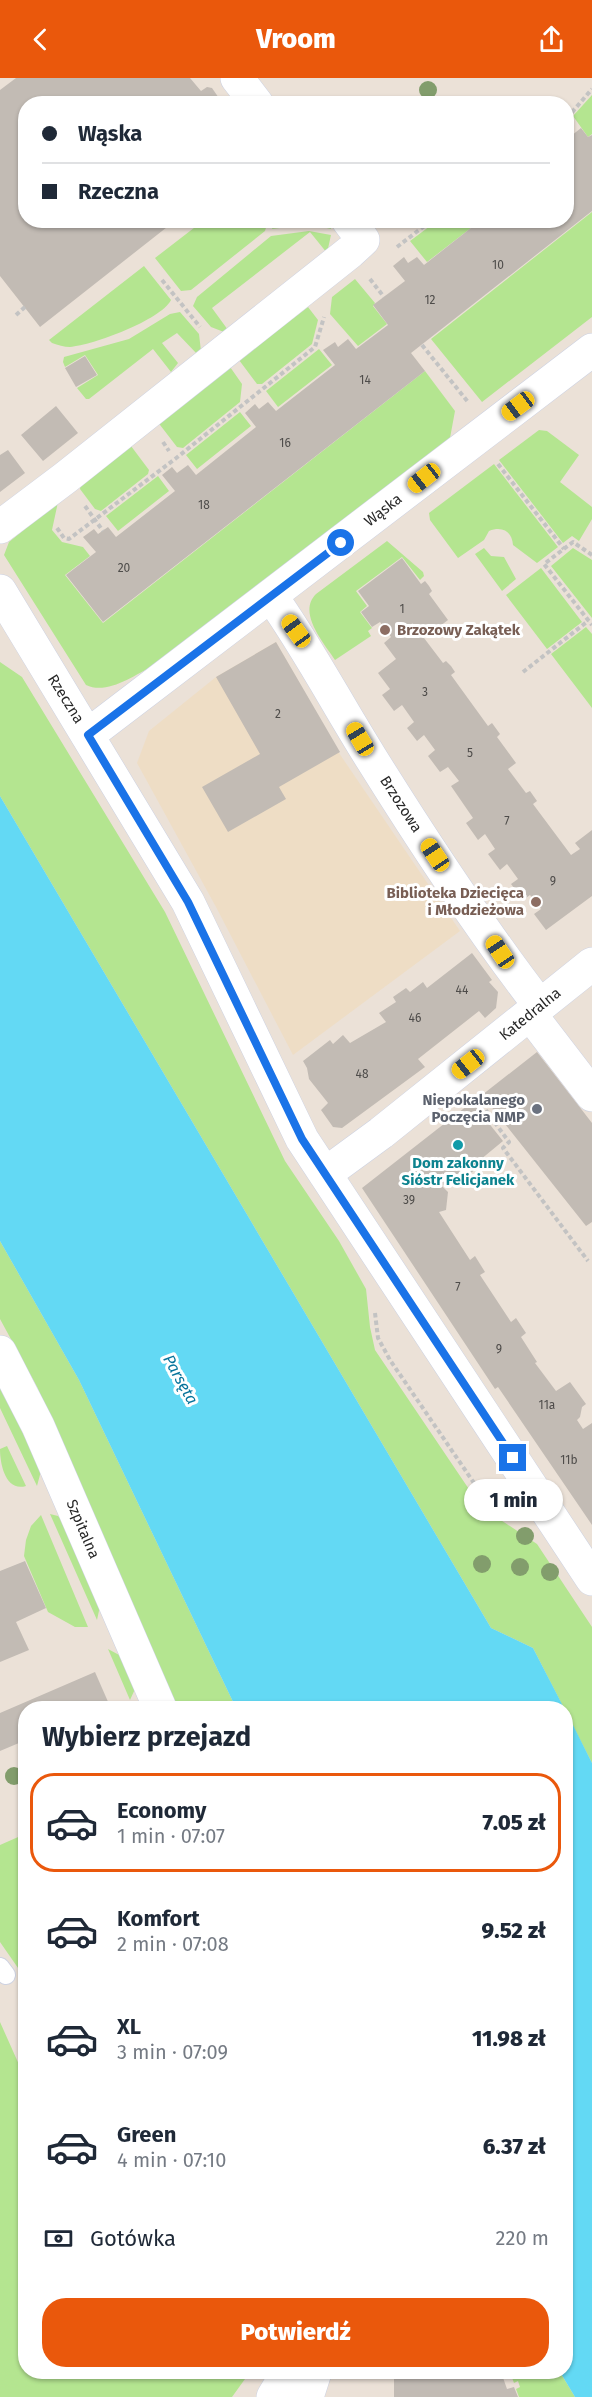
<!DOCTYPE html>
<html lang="pl">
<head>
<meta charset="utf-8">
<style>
  body { margin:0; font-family:"Fira Sans",sans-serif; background:#f2f2f3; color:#1f2937; height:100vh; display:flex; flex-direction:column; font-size:22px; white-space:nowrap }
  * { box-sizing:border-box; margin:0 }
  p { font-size:20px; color:#747a83 }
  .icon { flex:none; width:33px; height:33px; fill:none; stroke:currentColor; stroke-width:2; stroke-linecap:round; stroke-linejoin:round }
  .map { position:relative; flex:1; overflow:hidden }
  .details { position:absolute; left:18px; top:1623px; width:555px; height:678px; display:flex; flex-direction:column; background:#fff; border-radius:24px; box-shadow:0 2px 4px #0004 }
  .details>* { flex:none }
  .banner { position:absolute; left:18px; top:18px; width:556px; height:132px; border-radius:24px; box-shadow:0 2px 4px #0004; display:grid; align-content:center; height:132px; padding:0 24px; background:#fff }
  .end { position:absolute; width:27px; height:27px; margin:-14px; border:8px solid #1a73e8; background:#fff; box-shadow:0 0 0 3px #fff }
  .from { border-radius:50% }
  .bubble { position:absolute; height:42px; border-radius:21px; background:#fff; box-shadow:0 2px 4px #0004; font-size:20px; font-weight:800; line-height:42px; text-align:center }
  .car { position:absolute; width:18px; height:36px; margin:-18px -9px; border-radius:8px; box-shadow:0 0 4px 2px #0007; background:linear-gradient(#f5c518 24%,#345 0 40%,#f5c518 0 76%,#345 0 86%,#f5c518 0) }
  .banner b { display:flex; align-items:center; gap:21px; height:57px; font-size:22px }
  .banner b+b { border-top:2px solid #e0e1e3 }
  .banner i { width:15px; height:15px; background:#1f2937 }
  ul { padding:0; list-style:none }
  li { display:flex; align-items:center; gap:18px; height:99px; margin:0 12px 9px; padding:0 12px; border:3px solid transparent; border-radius:24px }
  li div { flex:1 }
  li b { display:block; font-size:22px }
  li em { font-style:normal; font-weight:800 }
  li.on { border-color:#ea580c }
  li>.icon { width:54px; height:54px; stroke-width:1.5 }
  h2 { padding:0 24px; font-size:27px; line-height:72px }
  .pay { display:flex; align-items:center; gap:15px; height:66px; padding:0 24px; font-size:22px }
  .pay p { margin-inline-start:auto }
  .button { display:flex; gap:12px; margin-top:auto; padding:12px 24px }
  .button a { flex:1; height:69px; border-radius:24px; background:#ea580c; color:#fff; font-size:24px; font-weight:800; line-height:69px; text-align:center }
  header { display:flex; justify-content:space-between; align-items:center; height:78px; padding:0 24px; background:#ea580c; color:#fff; font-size:27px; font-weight:800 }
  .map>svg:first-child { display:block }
  .education { fill:#eeddc5 }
  .green { fill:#b4e590 }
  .water { fill:#63d9f4 }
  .building { fill:#c2bbb4 }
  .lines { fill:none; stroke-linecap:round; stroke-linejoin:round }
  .lane-casing { stroke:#cdd2e2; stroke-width:20 }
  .street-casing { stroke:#cdd2e2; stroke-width:34 }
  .path { stroke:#c3c3c3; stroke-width:4; stroke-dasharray:4.5 3; stroke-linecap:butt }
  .lane { stroke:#fff; stroke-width:18 }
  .street { stroke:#fff; stroke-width:33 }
  .tree { fill:#829d6c }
  .route { stroke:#1a73e8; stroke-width:8 }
  .education-dot { fill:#8d6e63; stroke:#fff; stroke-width:2 }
  .worship-dot { fill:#6b7280; stroke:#fff; stroke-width:2 }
  .culture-dot { fill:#0f9aa8; stroke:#fff; stroke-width:2 }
  .labels { text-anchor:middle; stroke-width:6; stroke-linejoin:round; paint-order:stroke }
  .number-label { font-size:12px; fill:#4e4c4a }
  .street-label { font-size:15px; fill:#272727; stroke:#fff }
  .education-label { font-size:15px; font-weight:bold; fill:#785e54; stroke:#fff; text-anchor:start }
  .worship-label { font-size:15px; font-weight:bold; fill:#5b616d; stroke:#fff; text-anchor:end }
  .culture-label { font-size:15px; font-weight:bold; fill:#0d838f; stroke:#fff }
  .water-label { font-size:16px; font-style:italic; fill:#07749c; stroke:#fff }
</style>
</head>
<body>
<header><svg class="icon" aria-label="back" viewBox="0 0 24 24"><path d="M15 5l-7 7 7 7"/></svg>Vroom<svg class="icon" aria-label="share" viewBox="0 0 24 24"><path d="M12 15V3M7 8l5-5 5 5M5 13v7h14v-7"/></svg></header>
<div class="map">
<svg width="592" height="2319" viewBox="0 0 592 2319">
  <rect width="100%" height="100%" fill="#ebe1d7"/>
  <!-- education -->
  <path class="education" d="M276,564L339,675L460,853L293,977L216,829L137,685L149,653L216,599Z"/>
  <!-- green -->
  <path class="green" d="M592,17V56L588,59L573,38Z
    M592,134V239L482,324L431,261Z
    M275,142L329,143L331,151L309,146L272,151Z
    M438,142L480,143L427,184L410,163Z
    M203,143H268L265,153L191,212L181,213L155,180Z
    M309,153L331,157L327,175L310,154L212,230L228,252L224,254L211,249L193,228L197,219L271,158Z
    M144,188L171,222C161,242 93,267 70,269C64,269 58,267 52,265L49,262Z
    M355,201L375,225L373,228L387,246L358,268L330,236L332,219Z
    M308,229L318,242L312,266L262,306H257L239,282Z
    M180,234L199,256L201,273L197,276L177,255L162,265L178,285L171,294L153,271L89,321H86L77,310L98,297L85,277L65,289L63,284L64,279L129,261L170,236Z
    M319,271L332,287L278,329L266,313Z
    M228,286L242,306L240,324L183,370L177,369L157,343Z
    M425,293L455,333L450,360L153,588C133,598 107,617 86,607L4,477L9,464L58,424L52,452L62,464L83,469L90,478L65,497L103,545Z
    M240,334L251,348L197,391L186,377Z
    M539,352L547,353L579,377L560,404L592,429V441L579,463L572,458L563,465L499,382Z
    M131,368L149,392L148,396L101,433L95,431L80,411L81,405Z
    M494,386L558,469L537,485L513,467C512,453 502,448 489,453L484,462L458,480L430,442L429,435Z
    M158,398L169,413L118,453L106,438Z
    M387,463L423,494L424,498L420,502L402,479L356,513L367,528L360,534L372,550L368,553L371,558L335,582C324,565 297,535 316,516Z
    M484,470L491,478L504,479L516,501L502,513L475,476Z
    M573,470L592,482V540L551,488Z
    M541,490L582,544L547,571L506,517Z
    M586,549L592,556V630L551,576Z
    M0,584L22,599L165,834L285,1083L339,1163L366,1211L370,1249L375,1272L481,1429L537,1466L592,1549V1685L533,1570L491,1550L0,718Z
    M0,1163L79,1302L236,1630H177L37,1309L0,1241Z
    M0,1307L41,1393L37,1408L0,1330Z
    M7,1368L26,1408C6,1414 0,1387 0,1371Z
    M50,1436L58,1438L62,1442L100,1528L97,1542Z
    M41,1437L88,1549H75L48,1534L24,1478L26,1462L31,1448Z
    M108,1571L121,1578L135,1611L130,1622Z
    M25,1756V1900L0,1864V1767Z
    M0,1944L25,2000L26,2294H250L232,2319H0Z
    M510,2294H560L575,2319H519L516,2311L520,2309L518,2303L514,2305Z"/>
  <!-- water -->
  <path class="water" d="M0,718L491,1550L533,1570L564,1630H236L79,1302L0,1163Z
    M566,1633L592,1685V2319H575L560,2294H566Z"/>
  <!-- building -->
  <path class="building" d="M16,0H190L201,13L207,9L212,10L223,26H26V142H176L40,249L0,198V12Z
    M581,50L588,59L592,57V133L411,275L425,293L103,544L66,497L96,474L83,459L94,451L98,456L108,449L116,459L175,413L162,397L172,389L177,395L188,387L196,397L256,349L245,335L255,326L259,331L268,324L276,333L335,287L323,272L335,264L338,269L348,261L356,271L388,247L373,227L405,203L393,188L404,179L408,185L417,179L424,187L481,142H567V53L571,58Z
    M85,278L97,297L76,309L65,290Z
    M56,328L78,355L43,383L21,357Z
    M8,372L25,395L0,414V377Z
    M402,480L421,506L425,503L429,508L432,513L429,516L448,542L424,560L443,585L446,583L451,588L455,594L451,597L488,648L492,645L500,656L497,659L516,685L508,691L526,715L530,713L537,723L533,726L571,777L580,771L575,765L592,752V818L546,852L534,836L541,831L530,817L523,822L511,806L518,801L507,786L500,792L488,776L495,771L485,756L478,762L466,745L473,740L451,708L459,703L448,689L440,694L428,678L435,672L424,657L417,663L407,650L414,644L402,627L394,633L382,617L390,611L378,595L396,581L384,565L391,559L380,544L372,549L361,534L369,528L358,513Z
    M276,564L340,674L279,709L286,721L228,754L202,709L260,676L216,599Z
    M472,875L492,902L489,904L498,914L496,930L485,940L479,933L418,981L425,989L342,1050L333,1049L321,1032L328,1025L309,1001L307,990L303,983L330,962L333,966L343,957L350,965L386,944L379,935L396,924L393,919L406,910L410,914L423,904L427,910Z
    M537,974L592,1045V1144L586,1148L482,1017Z
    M472,1024L503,1063L480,1082L483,1086L468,1097L464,1091L442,1108L448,1114L446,1132L439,1134L470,1182L475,1178L485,1194L480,1197L511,1244L516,1240L526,1255L521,1259L537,1284L535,1285L556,1313L570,1304L586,1326L582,1329L580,1339L577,1342L583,1351L592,1345V1447L498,1309L495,1311L362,1110Z
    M25,1483L46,1530L16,1544L29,1572L0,1584V1493Z
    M95,1594L109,1626L99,1630H26V1662L0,1673V1635Z
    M394,2294H501L507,2311L514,2309L518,2319H394Z"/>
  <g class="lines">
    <!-- lane casing -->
    <g class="lane-casing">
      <path id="lane" d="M0,1889L6,1897"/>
    </g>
    <!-- street casing -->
    <g class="street-casing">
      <path id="street" d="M237,0L257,26
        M0,449L65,400L350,174L363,162L348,142
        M0,513L188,824L302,1061L592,1501
        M271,518C308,570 337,626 371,680C424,765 479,849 540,928
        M88,657L592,272
        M530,936L592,1017
        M325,1096L381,1055L592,886
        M0,1274L38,1348L160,1630
        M273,2319L288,2294
        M307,2319L315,2294"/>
    </g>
    <!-- path -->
    <path class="path" d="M567,40L592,11
      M397,169L432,142
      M370,201L384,219
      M162,202L200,249
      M16,237L25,229
      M422,267L468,324
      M163,364L169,373
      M498,386L564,471
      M85,428L103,453
      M57,450L64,460L69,461L175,381L315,269L324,239
      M592,477L573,464L544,486L592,547
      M523,594L588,543
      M477,1020L509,1064L503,1070L588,1183
      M375,1235L378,1260L390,1282L487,1424L507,1439"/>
    <!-- lane -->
    <use href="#lane" class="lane"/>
    <!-- street -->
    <use href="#street" class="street"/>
  </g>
  <!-- trees -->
  <g class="tree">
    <circle cx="428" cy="12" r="9"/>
    <circle cx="504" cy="1423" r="9"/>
    <circle cx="525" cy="1458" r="9"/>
    <circle cx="482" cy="1486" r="9"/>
    <circle cx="520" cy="1489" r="9"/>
    <circle cx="550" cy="1494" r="9"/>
    <circle cx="14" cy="1698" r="9"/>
  </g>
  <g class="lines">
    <!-- route -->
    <path class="route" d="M341,465L88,657L188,824L302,1061L513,1380"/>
  </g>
  <!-- markers -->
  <g class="education-dot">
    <circle cx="385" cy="552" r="6"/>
    <circle cx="536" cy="824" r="6"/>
  </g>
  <circle class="worship-dot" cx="537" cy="1031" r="6"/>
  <circle class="culture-dot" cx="458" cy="1067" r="6"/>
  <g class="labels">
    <!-- number labels -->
    <g class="number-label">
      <text x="498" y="191">10</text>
      <text x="430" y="226">12</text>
      <text x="365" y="306">14</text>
      <text x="285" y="369">16</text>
      <text x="204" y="431">18</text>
      <text x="124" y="494">20</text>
      <text x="402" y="535">1</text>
      <text x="425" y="618">3</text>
      <text x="278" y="640">2</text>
      <text x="470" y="679">5</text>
      <text x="507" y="747">7</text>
      <text x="553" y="807">9</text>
      <text x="462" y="916">44</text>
      <text x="415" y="944">46</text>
      <text x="362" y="1000">48</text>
      <text x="409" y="1126">39</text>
      <text x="458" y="1213">7</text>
      <text x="499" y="1275">9</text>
      <text x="547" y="1331">11a</text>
      <text x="569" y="1386">11b</text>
    </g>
    <!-- street labels -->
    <g class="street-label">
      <text transform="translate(383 432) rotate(-38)" y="5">Wąska</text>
      <text transform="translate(66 621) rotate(58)" y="5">Rzeczna</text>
      <text transform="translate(401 726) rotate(57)" y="5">Brzozowa</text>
      <text transform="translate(530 936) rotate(-39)" y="5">Katedralna</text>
      <text transform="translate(83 1451) rotate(67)" y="5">Szpitalna</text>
    </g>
    <!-- education labels -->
    <g class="education-label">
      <text x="397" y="557">Brzozowy Zakątek</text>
      <text x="524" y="820" text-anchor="end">Biblioteka Dziecięca<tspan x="524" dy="17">i Młodzieżowa</tspan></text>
    </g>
    <!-- worship labels -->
    <g class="worship-label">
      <text x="525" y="1027">Niepokalanego<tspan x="525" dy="17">Poczęcia NMP</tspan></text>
    </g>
    <!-- culture labels -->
    <g class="culture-label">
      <text x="458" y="1090">Dom zakonny<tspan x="458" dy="17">Sióstr Felicjanek</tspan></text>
    </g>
    <!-- water labels -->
    <g class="water-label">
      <text transform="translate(181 1301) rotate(61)" y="6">Parsęta</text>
    </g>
  </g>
</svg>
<i class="end from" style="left:341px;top:465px"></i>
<i class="end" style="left:513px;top:1380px"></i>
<div class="bubble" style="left:464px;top:1401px;width:99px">1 min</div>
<i class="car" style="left:518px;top:328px;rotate:233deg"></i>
<i class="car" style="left:424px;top:400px;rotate:232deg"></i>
<i class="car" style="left:296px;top:553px;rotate:324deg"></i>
<i class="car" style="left:360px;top:661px;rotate:329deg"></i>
<i class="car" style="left:435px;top:777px;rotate:326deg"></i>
<i class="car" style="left:500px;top:874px;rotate:326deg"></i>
<i class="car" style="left:468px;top:986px;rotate:232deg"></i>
<div class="banner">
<b><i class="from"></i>Wąska</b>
<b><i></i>Rzeczna</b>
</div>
<section class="details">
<h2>Wybierz przejazd</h2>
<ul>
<li class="on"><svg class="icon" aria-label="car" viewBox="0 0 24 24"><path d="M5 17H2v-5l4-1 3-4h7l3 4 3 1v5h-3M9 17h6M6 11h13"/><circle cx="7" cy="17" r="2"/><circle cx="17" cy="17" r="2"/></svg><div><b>Economy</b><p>1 min · 07:07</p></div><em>7.05 zł</em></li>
<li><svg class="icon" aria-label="car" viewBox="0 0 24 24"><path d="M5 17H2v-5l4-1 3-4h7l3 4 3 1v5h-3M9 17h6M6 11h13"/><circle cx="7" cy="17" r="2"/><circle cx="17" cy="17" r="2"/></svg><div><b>Komfort</b><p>2 min · 07:08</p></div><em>9.52 zł</em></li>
<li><svg class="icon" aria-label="car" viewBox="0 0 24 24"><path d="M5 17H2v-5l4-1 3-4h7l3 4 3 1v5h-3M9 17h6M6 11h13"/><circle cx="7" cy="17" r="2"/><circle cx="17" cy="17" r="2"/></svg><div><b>XL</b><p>3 min · 07:09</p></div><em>11.98 zł</em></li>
<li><svg class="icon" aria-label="car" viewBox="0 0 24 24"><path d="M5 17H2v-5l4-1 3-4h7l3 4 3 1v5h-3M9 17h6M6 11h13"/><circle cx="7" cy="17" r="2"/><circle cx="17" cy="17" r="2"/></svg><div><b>Green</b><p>4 min · 07:10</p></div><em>6.37 zł</em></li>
</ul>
<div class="pay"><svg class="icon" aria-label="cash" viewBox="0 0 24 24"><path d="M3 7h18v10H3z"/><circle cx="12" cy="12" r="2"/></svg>Gotówka<p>220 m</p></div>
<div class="button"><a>Potwierdź</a></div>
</section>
</div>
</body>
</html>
